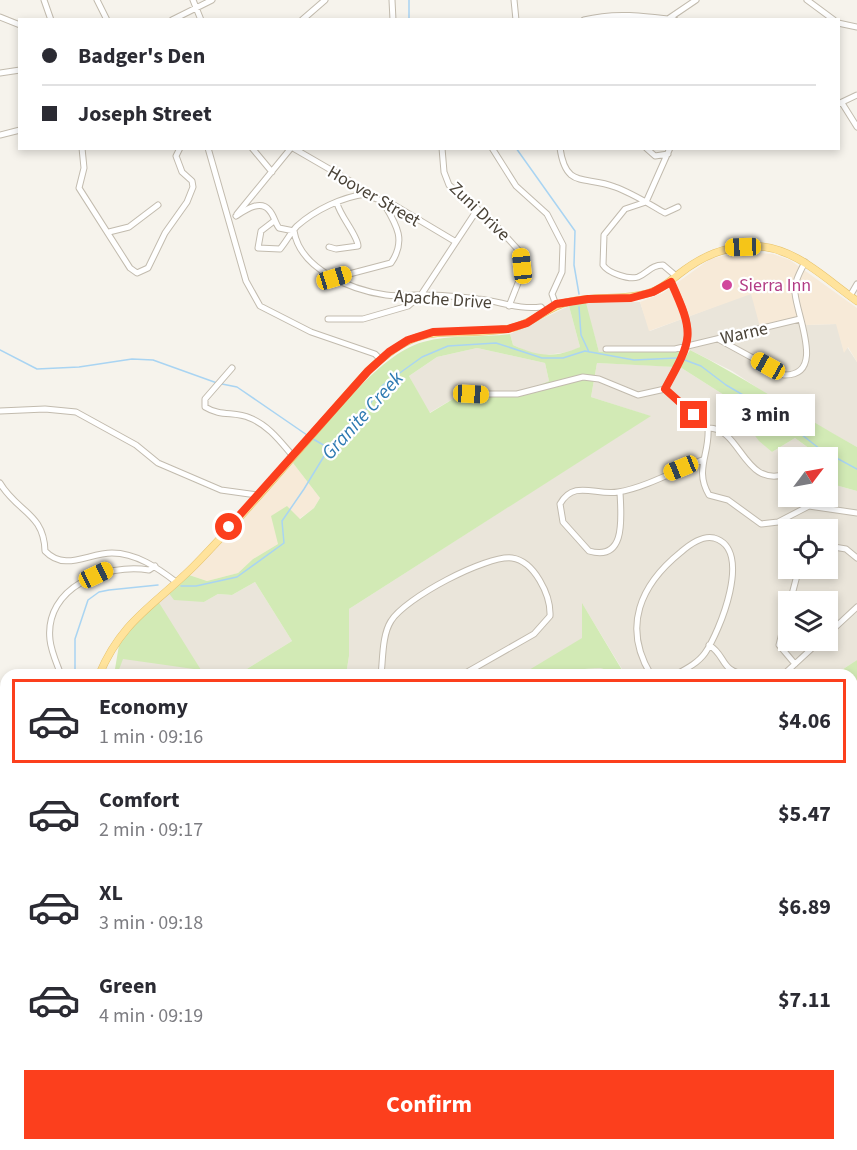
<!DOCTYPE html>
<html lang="en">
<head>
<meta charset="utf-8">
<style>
  body { margin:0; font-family:"Source Sans 3",sans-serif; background:#f2f2f3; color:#2b2b33; height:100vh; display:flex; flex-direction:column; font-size:22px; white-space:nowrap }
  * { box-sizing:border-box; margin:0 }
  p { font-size:20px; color:#7c7c81 }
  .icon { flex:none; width:33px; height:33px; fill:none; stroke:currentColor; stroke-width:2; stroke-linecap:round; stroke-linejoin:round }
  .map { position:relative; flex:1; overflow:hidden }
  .panel { position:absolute; left:0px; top:669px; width:858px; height:482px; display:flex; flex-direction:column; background:#fff; border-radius:18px 18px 0 0; box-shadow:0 3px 9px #0003 }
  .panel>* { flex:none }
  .top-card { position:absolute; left:18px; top:18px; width:822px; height:132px; border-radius:0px; box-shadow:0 3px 9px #0003; display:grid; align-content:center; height:132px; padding:0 24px; background:#fff }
  .needle { width:39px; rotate:58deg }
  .buttons { position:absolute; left:778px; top:447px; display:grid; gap:12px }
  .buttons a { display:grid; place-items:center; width:60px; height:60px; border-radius:0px; background:#fff; box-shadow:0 3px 9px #0003; font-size:30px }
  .end { position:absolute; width:27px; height:27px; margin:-14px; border:8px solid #fc3f1d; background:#fff; box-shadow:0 0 0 3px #fff }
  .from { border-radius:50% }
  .bubble { position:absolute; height:42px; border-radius:0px; background:#fff; box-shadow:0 3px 9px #0003; font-size:20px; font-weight:700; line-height:42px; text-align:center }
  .car { position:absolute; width:18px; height:36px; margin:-18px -9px; border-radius:8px; box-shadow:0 0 4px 2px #0007; background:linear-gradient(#f5c518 24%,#345 0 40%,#f5c518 0 76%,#345 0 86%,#f5c518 0) }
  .top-card b { display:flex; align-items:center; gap:21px; height:57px; font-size:22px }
  .top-card b+b { border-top:2px solid #e1e1e2 }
  .top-card i { width:15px; height:15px; background:#2b2b33 }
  ul { padding:10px 0 0; list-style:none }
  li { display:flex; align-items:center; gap:18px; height:84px; margin:0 12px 9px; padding:0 12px; border:3px solid transparent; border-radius:0px }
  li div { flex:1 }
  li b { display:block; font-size:22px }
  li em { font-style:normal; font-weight:700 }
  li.on { border-color:#fc3f1d }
  li>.icon { width:54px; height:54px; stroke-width:1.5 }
  .cta { display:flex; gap:12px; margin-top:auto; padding:12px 24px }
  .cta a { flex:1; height:69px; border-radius:0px; background:#fc3f1d; color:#fff; font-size:24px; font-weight:700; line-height:69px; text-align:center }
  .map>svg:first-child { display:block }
  .residential { fill:#eae5da; fill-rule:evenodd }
  .commercial { fill:#f7ead8 }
  .green { fill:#d2eab5; fill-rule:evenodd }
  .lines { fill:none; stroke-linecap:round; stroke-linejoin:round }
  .stream { stroke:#a9d4f2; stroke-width:1.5 }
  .minor-casing { stroke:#c2bbae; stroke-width:7 }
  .major-casing { stroke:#e6c16a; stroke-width:8 }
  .minor { stroke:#fff; stroke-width:5 }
  .major { stroke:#ffe39c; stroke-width:7 }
  .route { stroke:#fc3f1d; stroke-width:8 }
  .hotel-dot { fill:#d1479c; stroke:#fff; stroke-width:2 }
  .labels { text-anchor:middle; stroke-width:4.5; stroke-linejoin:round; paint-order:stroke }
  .street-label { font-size:18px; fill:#4b4439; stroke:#fff }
  .hotel-label { font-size:18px; fill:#b23c85; stroke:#fff; text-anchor:start }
  .water-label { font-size:20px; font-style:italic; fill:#2e7ab2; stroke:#fff }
</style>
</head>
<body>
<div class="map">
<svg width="857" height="1150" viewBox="0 0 857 1150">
  <rect width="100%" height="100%" fill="#f6f3ec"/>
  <!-- residential -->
  <path class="residential" d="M751,293L803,317L806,325L837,324L844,352L847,347L857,362V447L797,414L732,371L690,350L636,348L599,352L585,303L640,302L650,331Z
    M569,306L580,347L569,352L538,356L513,345L510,334Z
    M477,348L545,363L549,381L530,389L501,394L458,396L429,413L409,376L437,357Z
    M597,363L680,367L724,395L772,452L795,438L821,457L789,458V496H828V483L857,491V660L834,675H346L349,656V609L650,416L591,397ZM789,530H828V568H789ZM789,602H828V640H789ZM583,605L625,674L600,668L526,673L583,638Z
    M255,582L292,641L237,675H117L122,659L158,601L168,592L204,602L218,594L232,595Z
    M857,689V1150H808L794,1145L852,1144V692Z
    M6,856V914L0,904V859Z"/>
  <!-- commercial -->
  <path class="commercial" d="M740,252L773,254L790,260L857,308V362L848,347L844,353L836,324L806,325L803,317L760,327L751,294L649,331L640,302L663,293L710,259Z
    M293,463L320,498L314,508L299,519L278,544L253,559L238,573L207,581L189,575Z"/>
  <!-- green -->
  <path class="green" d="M586,303L599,352L636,348L683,349L675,367L597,363L591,397L651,416L349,609V656L346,675H237L292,641L255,582L232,595L218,594L204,602L174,600L168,592L189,575L207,581L238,573L253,559L278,544L271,516L287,506L300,519L314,508L320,498L293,463C324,428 378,354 423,342C451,334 481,338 510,334L513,345C538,356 553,359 580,347L569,306ZM477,348L545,363L549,381L530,389L501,394L458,396L430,413L409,376L437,357Z
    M690,350C748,379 800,416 857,447V491L828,483V469L832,466L828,463V458L821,457L795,438L772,452L759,441L724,395L680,367Z
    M158,601L201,670L123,659L117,675H114L119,645L136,622Z
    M582,603L625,675L600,668L524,673L582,638Z
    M857,660V689L852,692V675H834Z"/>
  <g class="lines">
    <!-- stream -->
    <path class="stream" d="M409,0V20
      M516,148L575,231L574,265L579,294
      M579,307L581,335L589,352
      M0,350L37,369L79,367L132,359L153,360L217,383
      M682,359L701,366L726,385L774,413L820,449L857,469
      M222,384L237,387L307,435
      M313,439L327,447
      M181,586H196L237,577L284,543L282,521L304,489L329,448L362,415L383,385L422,357L448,346L496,343L542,358H563L585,351L634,360L677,358
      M75,675V639L88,600L99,592L109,590L158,585
      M0,850L6,846
      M591,1144L593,1150"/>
    <!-- minor casing -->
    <g class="minor-casing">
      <path id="minor" d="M44,0L51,20
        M97,0L107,20
        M193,0L201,20
        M392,0L393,20
        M514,0L516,20
        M807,0L834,20
        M0,17L20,25
        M668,19L696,0
        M172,20L212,0
        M302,20L325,0
        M584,20C614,12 645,16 675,20
        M838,23L857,27
        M0,73L20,70
        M842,103L857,127
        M838,104L857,95
        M0,135L20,130
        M82,148L84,168L79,188L130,268L137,273L148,268L165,233L187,202L193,187L192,181L182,172L176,156L180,148
        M208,148L246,281L260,306L311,332L375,354L380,359
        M252,148L272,172
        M293,148L350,181L371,197L394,205L456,242
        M442,148L444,172L449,185L493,222L521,253L522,273L509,306
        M492,148L516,186L547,214L563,245L562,272L552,294L556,305
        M560,148C566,190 585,175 615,187C632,193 649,204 665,213L678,207
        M646,148L655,156L668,154
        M646,202L625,209L604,235L603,265C608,273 629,280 638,277C648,273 651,265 663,265L676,276
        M646,202L670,148
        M237,214L291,148
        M236,216C244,211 260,199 269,210C274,215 275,223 279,228L294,231C300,269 351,290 386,295C399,297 414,294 427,295C444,295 461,297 478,299C500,301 518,310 541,307L545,312
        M274,221L261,231L258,248L280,249C286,242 291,232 297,226C315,210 342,197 366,194
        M109,232L129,227L158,205
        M329,247L336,249L358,246C358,236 340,216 337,203
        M334,278L391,263C407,240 396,224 383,202
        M850,296L857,284
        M328,319H363L408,306L421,295L477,210
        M718,339L784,375C826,376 797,317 795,293C794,282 800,272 805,262
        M606,349H675L800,319
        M232,368L205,399V407C221,417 235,411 250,418C268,425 280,441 292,455
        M665,389L708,428C710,454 694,470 709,495L728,500L761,524L778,522L809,506L857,513
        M459,398L471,394H517L583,377L599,379L638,395L665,389C692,338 696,335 671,282
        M0,411L45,409L76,412L136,445L158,463L221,490L257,495
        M708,428C742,427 743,491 789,473
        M0,483C17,512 44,513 45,551C65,572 88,553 112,553C136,553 158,568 176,582
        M620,492C621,516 627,562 589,551L563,522L560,504C574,479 596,496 618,492C644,488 677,470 702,460
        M828,546L846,549L857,558
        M790,602L799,568
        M789,604L779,645L795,664
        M828,634L857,607
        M709,645C727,656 719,671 747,675
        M61,675C57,664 51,651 50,640C44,587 106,563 149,570L155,566
        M381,675C383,659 382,635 391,621C405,598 486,555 512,558C534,561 551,595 550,616L534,634L462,675
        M651,675C622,627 640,585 681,552C689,545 702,535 714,538C754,549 719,633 705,653C698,663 686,669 675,675
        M783,675L821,640
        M852,880L857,870
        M0,944L6,950
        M852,963L857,980
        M0,984L6,972
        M852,1094L857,1100
        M165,1144L168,1150
        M541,1144L544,1150
        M639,1144L640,1150
        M779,1144L796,1150
        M136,1150L141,1144"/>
    </g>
    <!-- major casing -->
    <g class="major-casing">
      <path id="major" d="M99,675C122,620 155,605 194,566C255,504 310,435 368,371C424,317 441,339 507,329C530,326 546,307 568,302C595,295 622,301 649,293C661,290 670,281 679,274C702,256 725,246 754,246C796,247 825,279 857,301
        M0,836L6,833"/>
    </g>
    <!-- minor -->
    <use href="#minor" class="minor"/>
    <!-- major -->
    <use href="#major" class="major"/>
  </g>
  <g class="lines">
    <!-- route -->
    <path class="route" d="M229,527L368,371L389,352L408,340L433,332L508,329L527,323L556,304L588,299L631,298L653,292L671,282C695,335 693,338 665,389L694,415"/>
  </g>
  <!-- markers -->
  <circle class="hotel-dot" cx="727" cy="285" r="6"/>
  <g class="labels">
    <!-- street labels -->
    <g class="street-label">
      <text transform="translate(374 196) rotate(30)" y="6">Hoover Street</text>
      <text transform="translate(480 211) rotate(44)" y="6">Zuni Drive</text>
      <text transform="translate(443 299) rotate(4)" y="6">Apache Drive</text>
      <text transform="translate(744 333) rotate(-13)" y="6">Warne</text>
    </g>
    <!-- hotel labels -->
    <g class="hotel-label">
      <text x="739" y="291">Sierra Inn</text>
    </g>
    <!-- water labels -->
    <g class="water-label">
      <text transform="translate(362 415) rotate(-48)" y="7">Granite Creek</text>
    </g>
  </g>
</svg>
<div class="buttons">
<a><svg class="needle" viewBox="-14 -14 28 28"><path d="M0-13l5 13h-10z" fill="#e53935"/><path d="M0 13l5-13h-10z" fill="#7c7c81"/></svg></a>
<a><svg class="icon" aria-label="locate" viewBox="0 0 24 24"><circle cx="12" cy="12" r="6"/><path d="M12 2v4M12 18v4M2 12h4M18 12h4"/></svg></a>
<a><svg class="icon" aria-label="layers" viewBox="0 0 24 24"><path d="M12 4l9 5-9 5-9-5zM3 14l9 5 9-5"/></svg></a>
</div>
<i class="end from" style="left:229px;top:527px"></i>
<i class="end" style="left:694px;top:415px"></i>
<div class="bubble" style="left:716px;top:394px;width:99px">3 min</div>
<i class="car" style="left:743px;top:247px;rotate:268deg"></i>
<i class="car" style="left:522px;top:266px;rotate:354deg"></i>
<i class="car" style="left:334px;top:278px;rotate:73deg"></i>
<i class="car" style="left:768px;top:366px;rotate:299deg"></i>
<i class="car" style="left:471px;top:394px;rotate:93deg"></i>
<i class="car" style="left:681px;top:468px;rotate:248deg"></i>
<i class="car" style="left:96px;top:575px;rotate:65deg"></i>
<div class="top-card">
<b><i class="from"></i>Badger's Den</b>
<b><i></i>Joseph Street</b>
</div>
<section class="panel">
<ul>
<li class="on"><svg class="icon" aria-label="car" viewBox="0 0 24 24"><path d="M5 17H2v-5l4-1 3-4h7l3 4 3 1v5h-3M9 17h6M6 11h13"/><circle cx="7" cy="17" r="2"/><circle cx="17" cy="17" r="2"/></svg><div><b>Economy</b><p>1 min · 09:16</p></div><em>$4.06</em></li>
<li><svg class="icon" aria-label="car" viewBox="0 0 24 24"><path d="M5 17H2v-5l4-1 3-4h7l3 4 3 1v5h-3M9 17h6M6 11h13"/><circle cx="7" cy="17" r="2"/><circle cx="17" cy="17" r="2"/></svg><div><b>Comfort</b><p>2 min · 09:17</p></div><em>$5.47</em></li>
<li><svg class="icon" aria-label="car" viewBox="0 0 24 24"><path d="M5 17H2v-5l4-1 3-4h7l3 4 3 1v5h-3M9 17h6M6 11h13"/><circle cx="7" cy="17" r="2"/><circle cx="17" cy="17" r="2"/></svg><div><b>XL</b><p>3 min · 09:18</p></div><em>$6.89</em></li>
<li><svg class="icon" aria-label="car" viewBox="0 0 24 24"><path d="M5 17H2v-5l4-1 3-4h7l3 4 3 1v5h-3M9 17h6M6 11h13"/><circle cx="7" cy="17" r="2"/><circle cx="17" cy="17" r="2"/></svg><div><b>Green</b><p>4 min · 09:19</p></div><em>$7.11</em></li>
</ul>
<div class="cta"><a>Confirm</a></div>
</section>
</div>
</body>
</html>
